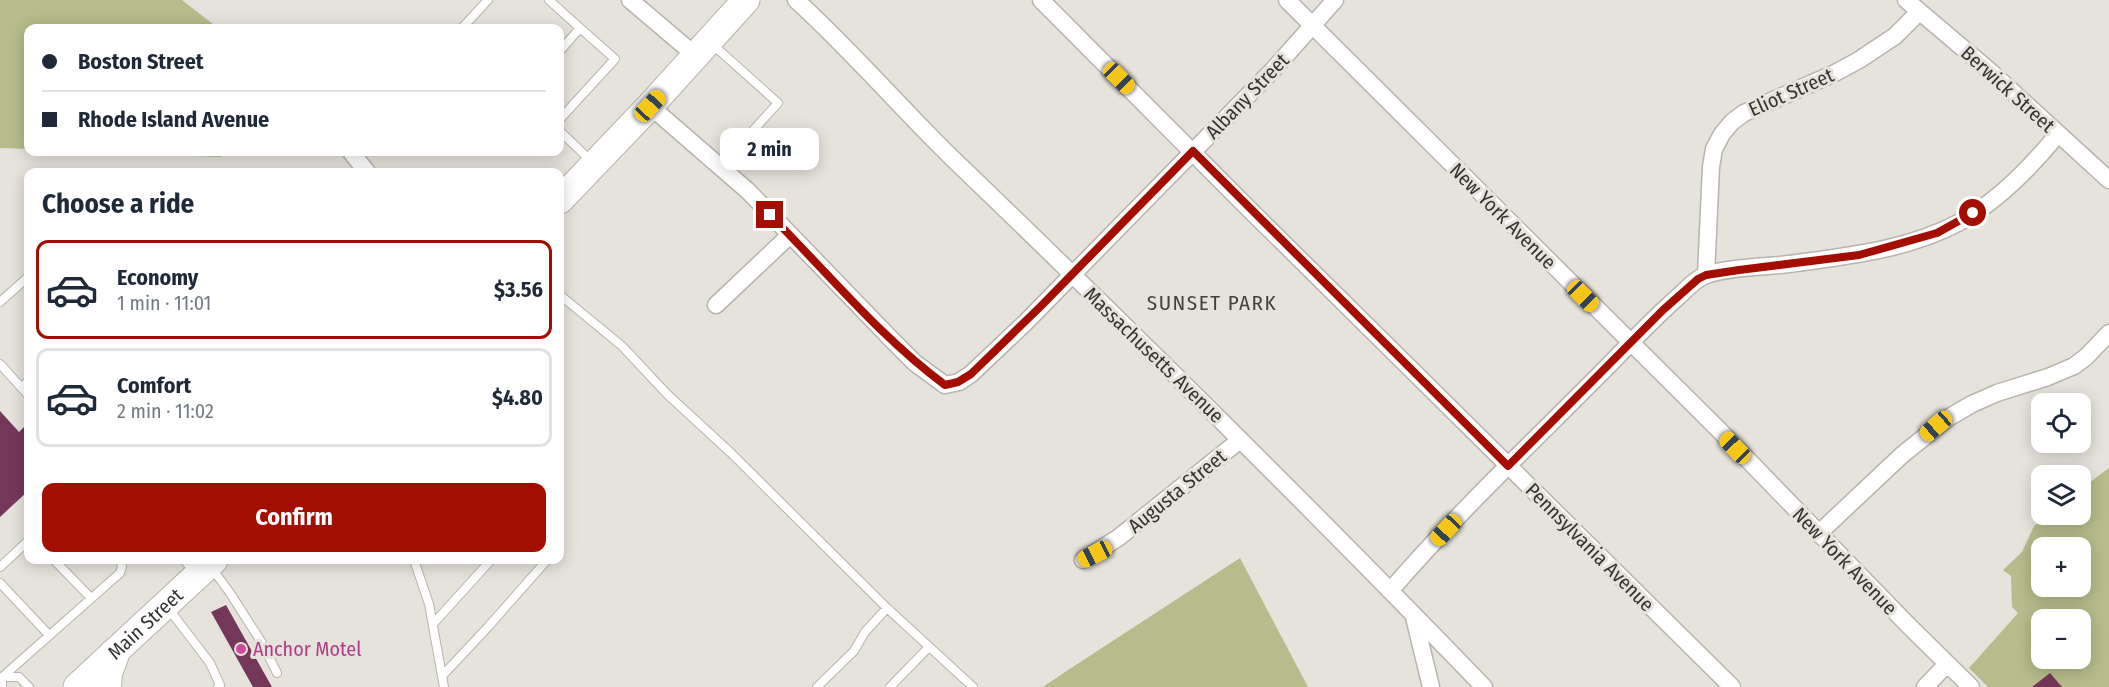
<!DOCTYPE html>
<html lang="en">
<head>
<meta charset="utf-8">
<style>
  body { margin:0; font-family:"Fira Sans Condensed",sans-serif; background:#f2f2f3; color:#1f2937; height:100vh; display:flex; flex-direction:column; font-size:22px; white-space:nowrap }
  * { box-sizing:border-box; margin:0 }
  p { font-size:20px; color:#747a83 }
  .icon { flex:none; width:33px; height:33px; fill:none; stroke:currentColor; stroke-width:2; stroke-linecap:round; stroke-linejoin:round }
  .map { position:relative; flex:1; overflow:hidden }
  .sheet { position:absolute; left:24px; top:168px; width:540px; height:396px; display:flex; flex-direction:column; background:#fff; border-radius:12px; box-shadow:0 3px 15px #0003 }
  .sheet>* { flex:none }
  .guide { position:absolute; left:24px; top:24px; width:540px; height:132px; border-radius:12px; box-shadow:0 3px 15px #0003; display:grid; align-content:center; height:132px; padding:0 18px; background:#fff }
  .buttons { position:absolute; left:2031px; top:393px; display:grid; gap:12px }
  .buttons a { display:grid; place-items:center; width:60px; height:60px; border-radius:12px; background:#fff; box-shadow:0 3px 15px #0003; font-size:30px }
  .end { position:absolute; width:27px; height:27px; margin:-14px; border:8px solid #a30e00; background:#fff; box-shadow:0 0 0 3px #fff }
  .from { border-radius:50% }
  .bubble { position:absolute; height:42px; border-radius:12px; background:#fff; box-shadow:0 3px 15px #0003; font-size:20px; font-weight:700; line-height:42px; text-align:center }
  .car { position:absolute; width:18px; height:36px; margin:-18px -9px; border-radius:8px; box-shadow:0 0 4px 2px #0007; background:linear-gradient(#f5c518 24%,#345 0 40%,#f5c518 0 76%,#345 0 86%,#f5c518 0) }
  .guide b { display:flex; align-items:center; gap:21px; height:57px; font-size:22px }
  .guide b+b { border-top:2px solid #e0e1e3 }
  .guide i { width:15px; height:15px; background:#1f2937 }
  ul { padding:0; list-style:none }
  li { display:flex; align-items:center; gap:18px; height:99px; margin:0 12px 9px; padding:0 6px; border:3px solid #e0e1e3; border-radius:12px }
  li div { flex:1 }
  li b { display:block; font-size:22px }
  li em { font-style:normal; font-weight:700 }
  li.on { border-color:#a30e00 }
  li>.icon { width:54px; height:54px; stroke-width:1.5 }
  h2 { padding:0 18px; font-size:27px; line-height:72px }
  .primary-button { display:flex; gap:12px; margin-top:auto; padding:12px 18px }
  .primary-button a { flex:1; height:69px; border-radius:12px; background:#a30e00; color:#fff; font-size:24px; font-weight:700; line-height:69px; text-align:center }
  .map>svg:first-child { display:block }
  .green { fill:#b6bc8c; fill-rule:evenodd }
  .building { fill:#753759 }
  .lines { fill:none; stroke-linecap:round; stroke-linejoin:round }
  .lane-casing { stroke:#b7b4ad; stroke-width:10 }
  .street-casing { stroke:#b7b4ad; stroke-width:19 }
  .primary-casing { stroke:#b7b4ad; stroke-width:29 }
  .highway-casing { stroke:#b7b4ad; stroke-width:32 }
  .lane { stroke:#fff; stroke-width:8 }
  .street { stroke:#fff; stroke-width:16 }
  .primary { stroke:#fff; stroke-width:27 }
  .highway { stroke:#fff; stroke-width:30 }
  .route { stroke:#a30e00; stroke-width:8 }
  .hotel-dot { fill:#d1479c; stroke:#e6e3dc; stroke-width:2 }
  .labels { text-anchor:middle; stroke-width:6; stroke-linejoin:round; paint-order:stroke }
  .street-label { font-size:20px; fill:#343330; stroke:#e6e3dc }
  .hotel-label { font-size:20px; fill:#b23c85; stroke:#e6e3dc; text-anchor:start }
  .neighbourhood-label { font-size:21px; letter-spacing:1.5px; fill:#44413c; stroke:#e6e3dc }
</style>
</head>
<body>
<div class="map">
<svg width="2109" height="687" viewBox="0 0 2109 687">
  <rect width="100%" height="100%" fill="#e6e3dc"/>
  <!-- green -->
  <path class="green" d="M0,0H182L218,28H28V149L0,148Z
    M91,152H226L221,157Z
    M2109,468V687H1988L1969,668L2018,613L2012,607L2011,576L2003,570L2022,552L2034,526L2048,515L2080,514L2081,489ZM2042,548H2080V586H2042ZM2042,620H2080V658H2042Z
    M1240,558L1308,687H1043L1065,672Z"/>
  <!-- building -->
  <path class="building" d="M0,411L19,432L28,423V491L0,517Z
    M226,605L272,687H253L211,612Z
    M2050,673L2062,687H2032Z"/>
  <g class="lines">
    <!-- lane casing -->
    <g class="lane-casing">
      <path id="lane" d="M549,0L580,28L560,51
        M462,28L488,0
        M711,43L778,103L720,167
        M560,119L615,59L580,28
        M560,131L591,161
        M560,295L622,346L667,394L731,453L887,608L865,632L854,651L817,687
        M0,302L28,277
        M0,364L28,395
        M22,387L28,381
        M54,560L91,598
        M184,560L196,573
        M414,560L429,604L444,687
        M0,567L28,541
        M211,567L230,593L262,643L277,673
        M0,583L49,635
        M168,608L210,663L220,685L218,687
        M887,608L973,687
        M433,624L491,560
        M442,676L488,627L547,560
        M0,679L120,573L122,567L120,560
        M2,687V677H19L29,687
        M890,687L929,647"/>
    </g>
    <!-- street casing -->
    <g class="street-casing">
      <path id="street" d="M630,0L696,56
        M796,0C850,49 898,105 950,156C1131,330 1310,507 1484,687
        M1041,0L1246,206L1732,687
        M1287,0L1719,430L1907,624L1971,687
        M1906,0L1991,72L2109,180
        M650,106L748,191L894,342L915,363L945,385L959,382L971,374L1026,322L1273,70L1335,0
        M351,152L367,172
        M1706,275L1711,167L1714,149L1722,134L1732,122L1744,113L1833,74L1859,60L1895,36L1919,12
        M716,305L790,235
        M1818,534L1902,455L1948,418L1972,404L1997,393L2048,377L2074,366L2086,357L2109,333
        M1083,560L1118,538L1240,440
        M1390,591C1459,511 1537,438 1611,363C1633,340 1655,317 1679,296C1687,289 1694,280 1704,276C1723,267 1767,267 1789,264C1847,256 1908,250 1960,222C1998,201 2031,167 2058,134
        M1414,617L1431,687
        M1925,687L1947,664"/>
    </g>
    <!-- primary casing -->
    <g class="primary-casing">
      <g id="primary">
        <path d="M560,200L650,106L746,0"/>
        <path id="s1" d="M77,687L214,560"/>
      </g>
    </g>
    <!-- highway casing -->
    <g class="highway-casing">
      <path id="highway" d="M106,687L107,673L114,654"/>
    </g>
    <!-- lane -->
    <use href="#lane" class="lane"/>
    <!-- street -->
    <use href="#street" class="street"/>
    <!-- primary -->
    <use href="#primary" class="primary"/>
    <!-- highway -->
    <use href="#highway" class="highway"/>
  </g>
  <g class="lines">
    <!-- route -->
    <path class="route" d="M770,215C827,272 880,337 945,385L958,382L971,374L1041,306L1193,151L1508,466L1663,310L1698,279L1706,275L1739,270L1859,255L1937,233L1973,213"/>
  </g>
  <!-- markers -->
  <circle class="hotel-dot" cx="241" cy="649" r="6"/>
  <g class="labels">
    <!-- street labels -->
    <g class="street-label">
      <text transform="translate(2008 89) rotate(42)" y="7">Berwick Street</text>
      <text transform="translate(1791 92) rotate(-24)" y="7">Eliot Street</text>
      <text transform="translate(1247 96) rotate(-46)" y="7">Albany Street</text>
      <text transform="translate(1503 216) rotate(45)" y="7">New York Avenue</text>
      <text transform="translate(1154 355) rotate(44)" y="7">Massachusetts Avenue</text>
      <text transform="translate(1177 491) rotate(-39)" y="7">Augusta Street</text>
      <text transform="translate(1590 547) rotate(45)" y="7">Pennsylvania Avenue</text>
      <text transform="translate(1845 561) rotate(46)" y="7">New York Avenue</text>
      <text dy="7" stroke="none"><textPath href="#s1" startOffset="93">Main Street</textPath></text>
    </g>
    <!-- hotel labels -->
    <g class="hotel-label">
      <text x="253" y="656">Anchor Motel</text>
    </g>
    <!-- neighbourhood labels -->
    <g class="neighbourhood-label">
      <text x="1212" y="310">SUNSET PARK</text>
    </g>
  </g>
</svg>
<div class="buttons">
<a><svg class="icon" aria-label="locate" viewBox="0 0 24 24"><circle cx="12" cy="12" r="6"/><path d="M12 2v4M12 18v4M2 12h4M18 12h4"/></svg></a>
<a><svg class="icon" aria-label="layers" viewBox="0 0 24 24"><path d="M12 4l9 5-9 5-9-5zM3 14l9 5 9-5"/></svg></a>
<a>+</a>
<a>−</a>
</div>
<i class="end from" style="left:1973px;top:213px"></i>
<i class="end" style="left:770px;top:215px"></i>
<div class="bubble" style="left:720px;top:128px;width:99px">2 min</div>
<i class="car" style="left:1119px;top:78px;rotate:135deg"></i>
<i class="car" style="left:650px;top:106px;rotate:43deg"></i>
<i class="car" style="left:1583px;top:296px;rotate:135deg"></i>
<i class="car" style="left:1936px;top:426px;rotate:229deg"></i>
<i class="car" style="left:1735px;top:448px;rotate:316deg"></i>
<i class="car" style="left:1446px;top:530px;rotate:223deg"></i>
<i class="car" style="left:1095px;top:554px;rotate:243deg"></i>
<div class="guide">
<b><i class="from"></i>Boston Street</b>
<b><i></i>Rhode Island Avenue</b>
</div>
<section class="sheet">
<h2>Choose a ride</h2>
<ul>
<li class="on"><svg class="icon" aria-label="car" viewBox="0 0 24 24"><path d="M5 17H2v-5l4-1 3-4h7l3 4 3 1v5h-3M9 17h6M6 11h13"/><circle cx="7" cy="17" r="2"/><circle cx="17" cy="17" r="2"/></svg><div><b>Economy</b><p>1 min · 11:01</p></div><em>$3.56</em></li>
<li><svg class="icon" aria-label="car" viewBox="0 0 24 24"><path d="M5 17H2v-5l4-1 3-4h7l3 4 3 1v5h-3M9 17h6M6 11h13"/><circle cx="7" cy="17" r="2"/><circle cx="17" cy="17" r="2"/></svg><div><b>Comfort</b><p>2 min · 11:02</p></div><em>$4.80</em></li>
</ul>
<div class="primary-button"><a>Confirm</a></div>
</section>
</div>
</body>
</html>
